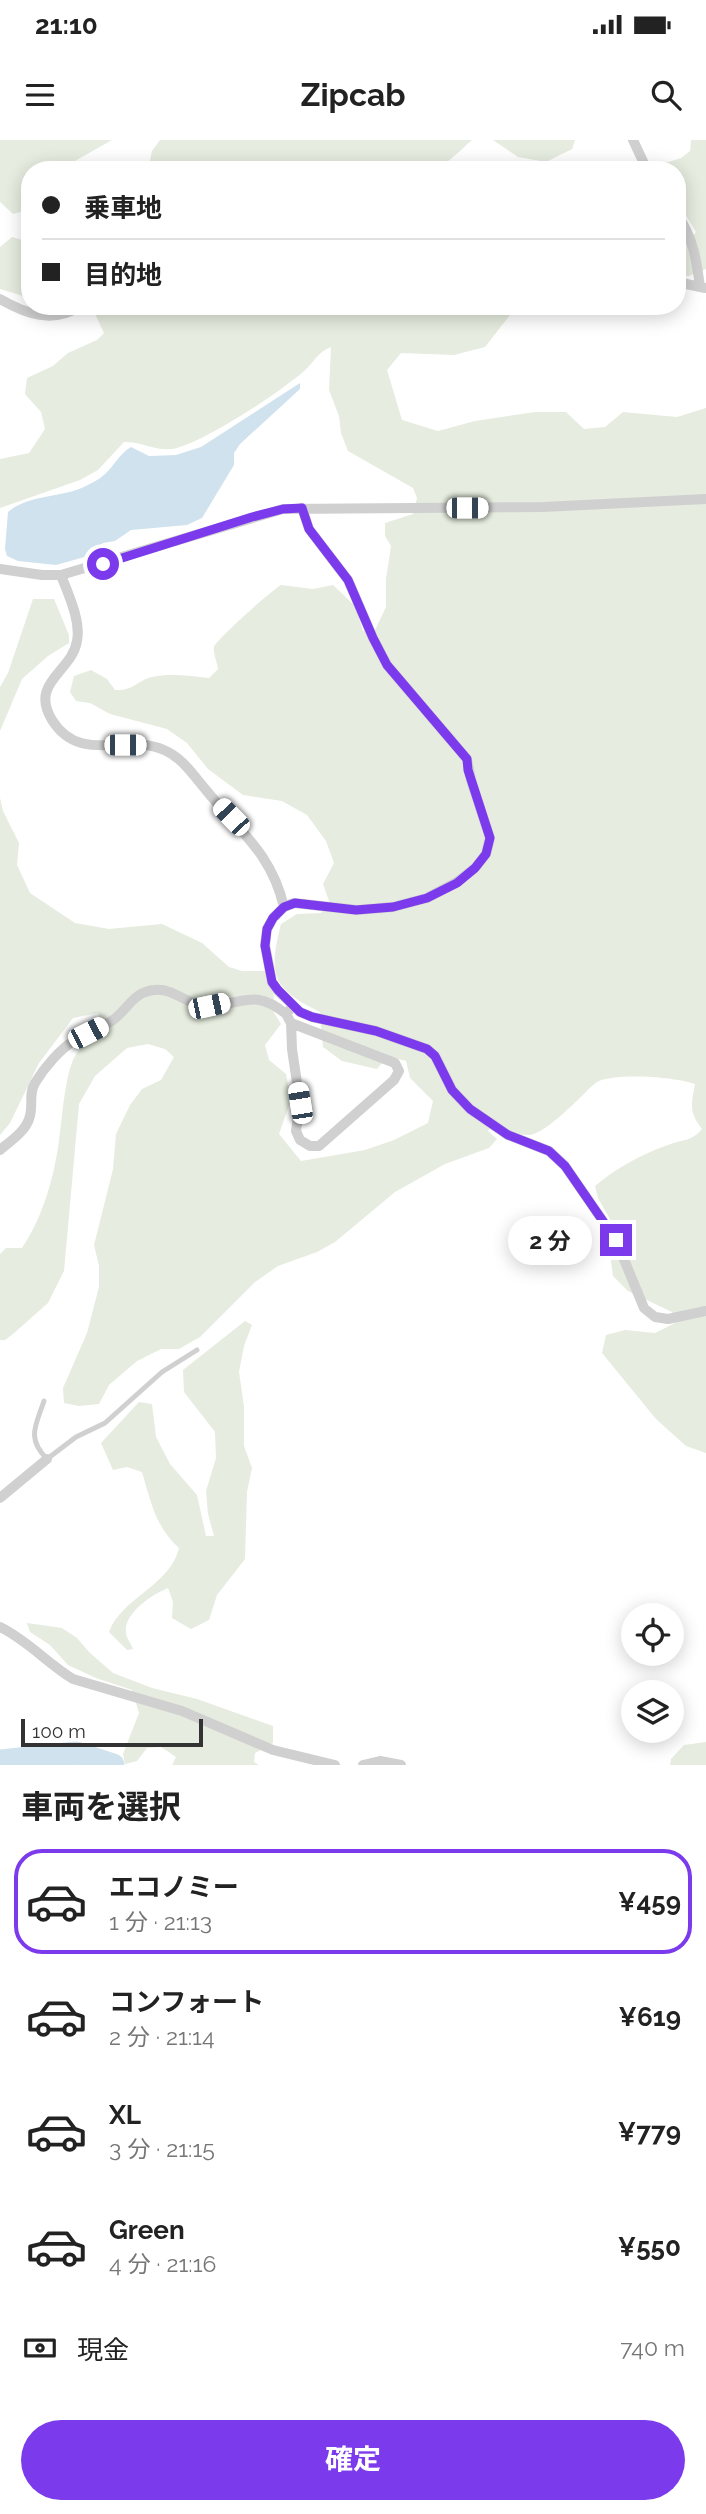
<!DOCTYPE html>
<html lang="ja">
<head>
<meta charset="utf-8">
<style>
  body { margin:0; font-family:Raleway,"Noto Sans JP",sans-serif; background:#f6f6f6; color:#222; height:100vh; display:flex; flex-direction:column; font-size:26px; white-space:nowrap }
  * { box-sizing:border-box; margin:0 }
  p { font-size:23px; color:#767676 }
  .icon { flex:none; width:38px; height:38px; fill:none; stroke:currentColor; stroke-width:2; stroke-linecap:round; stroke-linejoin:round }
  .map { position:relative; height:1625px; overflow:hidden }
  .drawer { display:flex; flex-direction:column; background:#fff; flex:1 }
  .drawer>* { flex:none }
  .hud { position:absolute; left:21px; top:21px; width:665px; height:154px; border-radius:28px; box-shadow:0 4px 18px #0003; display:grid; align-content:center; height:154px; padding:0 21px; background:#fff }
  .buttons { position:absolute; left:621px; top:1463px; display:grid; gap:14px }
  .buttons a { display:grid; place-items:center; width:63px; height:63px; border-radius:50%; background:#fff; box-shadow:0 4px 18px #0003; font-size:35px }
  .scale { position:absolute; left:21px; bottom:18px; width:182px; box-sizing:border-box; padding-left:7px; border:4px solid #333; border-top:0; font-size:19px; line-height:24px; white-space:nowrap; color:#333; -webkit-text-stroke:5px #fff; paint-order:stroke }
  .end { position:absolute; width:32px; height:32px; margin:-16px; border:9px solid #7c3aed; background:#fff; box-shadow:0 0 0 4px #fff }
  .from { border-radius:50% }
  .bubble { position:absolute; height:49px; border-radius:24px; background:#fff; box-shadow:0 4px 18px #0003; font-size:23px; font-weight:700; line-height:49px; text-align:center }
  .car { position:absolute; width:21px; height:42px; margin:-21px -10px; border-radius:9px; box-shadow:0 0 5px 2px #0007; background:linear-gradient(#fff 24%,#345 0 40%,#fff 0 76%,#345 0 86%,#fff 0) }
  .hud b { display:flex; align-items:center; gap:24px; height:66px; font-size:26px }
  .hud b+b { border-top:2px solid #e0e0e0 }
  .hud i { width:18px; height:18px; background:#222 }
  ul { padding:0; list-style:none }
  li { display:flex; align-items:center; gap:21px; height:105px; margin:0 14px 10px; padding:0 7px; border:4px solid transparent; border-radius:28px }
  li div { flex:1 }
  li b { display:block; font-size:26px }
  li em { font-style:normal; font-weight:700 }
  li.current { border-color:#7c3aed }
  li>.icon { width:63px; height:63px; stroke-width:1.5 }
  h2 { padding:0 21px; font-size:32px; line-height:84px }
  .pay { display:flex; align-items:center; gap:18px; height:77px; padding:0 21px; font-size:26px }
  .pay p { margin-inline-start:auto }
  .action { display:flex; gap:14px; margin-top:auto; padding:14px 21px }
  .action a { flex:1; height:80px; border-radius:42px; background:#7c3aed; color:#fff; font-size:28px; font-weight:700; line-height:80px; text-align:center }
  .status { display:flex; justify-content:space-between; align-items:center; height:49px; padding:0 35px; background:#fff; direction:ltr }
  .status svg { height:19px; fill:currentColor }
  header { display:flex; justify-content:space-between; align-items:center; height:91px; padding:0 21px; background:#fff; font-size:32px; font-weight:700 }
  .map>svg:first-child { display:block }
  .green { fill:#e6ecdf }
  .water { fill:#cfe2ee }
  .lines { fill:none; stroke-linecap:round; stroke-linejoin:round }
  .river { stroke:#cfe2ee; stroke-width:23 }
  .service { stroke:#d0d0d0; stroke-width:5 }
  .minor { stroke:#d0d0d0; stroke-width:10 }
  .route { stroke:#7c3aed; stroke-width:9 }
</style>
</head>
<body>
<div class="status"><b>21:10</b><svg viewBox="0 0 49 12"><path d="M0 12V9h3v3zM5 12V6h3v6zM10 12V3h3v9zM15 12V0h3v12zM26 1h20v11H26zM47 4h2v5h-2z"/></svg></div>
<header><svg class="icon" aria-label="menu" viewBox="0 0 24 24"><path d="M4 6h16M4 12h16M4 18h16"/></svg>Zipcab<svg class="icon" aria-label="search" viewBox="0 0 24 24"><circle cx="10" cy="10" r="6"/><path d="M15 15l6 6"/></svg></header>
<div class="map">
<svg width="706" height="1625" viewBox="0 0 706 1625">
  <rect width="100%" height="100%" fill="#fff"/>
  <!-- green -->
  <path class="green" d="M0,0H112L59,30H30V44L26,46L24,71L13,74L0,62Z
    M160,0H472C442,27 440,33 398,28L148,30L152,11Z
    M493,0H575L572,9L546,22L518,17Z
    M691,0H706V129L689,136L677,135V115L696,92L677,61V30H658L662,24L681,18L690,11Z
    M12,97L30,102V158L0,149V107Z
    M96,166H510V175L485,207L454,215L401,213L387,230L402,280L438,291L475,281L535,272H566L584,289L605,287L623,272L677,277L706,268V1313L686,1306L656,1279L602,1213L606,1195L625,1190L655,1193L677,1182L672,1172L628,1151L613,1136L610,1114L611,1081L598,1058L595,1046C616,1028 642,1014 668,1005C683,999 691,1002 702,989C689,972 691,966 695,944C675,937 619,933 599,941C593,944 587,951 582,956C571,966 546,992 530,995C518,996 504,988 494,983L488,991L497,999L489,1008L445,1024L395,1052L335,1102L317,1112L278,1126L255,1142L200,1197L179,1209H161L137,1221L109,1245L99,1264L79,1266L64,1263L63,1248L87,1193L99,1147V1126L94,1105L113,1029L116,994L130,965L142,949L161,940L174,917L165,909L148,904L127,908L95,936L79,964L64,1131L48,1163L13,1194L5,1200H0V1114L6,1108H22C43,1077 54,1037 59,1001C62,980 65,933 75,916C82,904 93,899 104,893L98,873L73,878L39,923L10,983L0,995V658L3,671L19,703L17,725L30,753L75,783L109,789L162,784L202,803L229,827L242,831H265L274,856L273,871L281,884L265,905L269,920L286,934L291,960L279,994L301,1021L365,1010L394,1000L428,983L433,961L410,938L406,921L388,916L377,929L342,921L323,907L320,872C272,849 268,835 281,784L297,774L321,773L330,764L323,744L334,723L326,701L307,675L282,661L243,655L208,629L187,603L167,589L110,574L90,563L76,561L70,552L74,536L91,530L107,539L115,550C134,551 136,541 152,537C171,533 190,536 209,538L218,529C217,522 213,513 214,507C215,501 272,450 281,445L313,449L333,445L355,466L363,491L375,490L386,467V439L391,406L385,396V383L413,374L417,358L413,348L348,311L341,293L339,276L329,250L331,207C317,212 314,223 303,232C277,254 209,299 177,308C158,313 142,301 124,302L98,330L80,340L0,368V319L29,313L45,289L41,272L25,254L27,238L53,226L68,213L97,200L104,193L96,176Z
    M33,459H54L69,495V503L48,516L22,539L0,591V547L8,533Z
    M245,1181L252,1185L244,1206L239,1232L244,1267V1306L252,1328L247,1352L245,1419L217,1455L209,1480L191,1489L172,1478L173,1462L168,1448C153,1454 123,1473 126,1493C126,1497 131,1504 133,1509L127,1510L109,1492C121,1458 170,1446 179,1408C155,1386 151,1362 142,1332L127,1327L113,1330L101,1303L139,1262L152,1264L156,1297L170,1324L197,1355L206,1396H214L208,1374L206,1351L216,1318L215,1292L184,1252L183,1230Z
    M27,1483L62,1488L77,1498L90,1513L113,1533L152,1548L197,1559L273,1586V1603L255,1613L254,1622L259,1625H172L176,1617L161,1607L147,1608L137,1621L125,1624L123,1614L139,1573L132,1550L96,1538L68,1525L50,1505L30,1492Z
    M706,1602V1625H670L671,1619L684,1605Z
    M63,1618L93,1623L97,1625H36Z"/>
  <!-- water -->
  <path class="water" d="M300,243V249L240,304L234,313V325L202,378L187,385L131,390L115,401L103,403L88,416L56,425L18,421L7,416L5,409L8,372C29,354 62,358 86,346C92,343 100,339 105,334C115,325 119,314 131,307L149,316L176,315L201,307Z"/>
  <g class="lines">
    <!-- river -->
    <path class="river" d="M0,1621L76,1613L113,1625"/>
    <!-- service -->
    <path class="service" d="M44,1261C36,1285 26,1298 47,1319L76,1297L105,1283L162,1232L197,1210"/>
    <!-- minor -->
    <path class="minor" d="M633,0L647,30
      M677,75C693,95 697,123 700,147
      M677,142L705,148
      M0,159C26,174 53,184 80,166
      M302,368L309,389L348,440L373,498L387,525L467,619L471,640L490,698L486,714L475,728L457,742L427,758L393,767L357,770L294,763L284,767L273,778L267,789L265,805L272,842L278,851L300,872L312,877L376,891L427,909L435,916L452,950L470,969L508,995L549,1011L565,1026L616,1100L644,1168L655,1177L668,1179L706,1171
      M0,429L42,435H61L283,369L543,367L706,359
      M61,435C68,454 81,480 77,501C72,532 29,542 52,580C80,625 127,593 164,610C183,618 193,635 206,650C239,691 271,712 284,767
      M286,874L291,883L292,909L300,963L296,991L300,1000L310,1006H319L394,940L399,931L395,923L291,883
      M0,1010C9,1002 25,992 29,979C34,967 28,954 35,943C44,928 60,909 75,900C87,893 101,888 113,880C128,869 134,851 155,850C174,848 187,865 205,866C241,867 252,846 286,874L293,866
      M0,1358L47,1319
      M0,1487C27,1500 47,1523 73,1539L182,1571L273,1610L335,1625
      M363,1625L380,1621L401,1625"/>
  </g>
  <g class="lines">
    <!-- route -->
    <path class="route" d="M103,424L252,377L283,369L302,368L309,389L348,440L373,498L387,525L467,619L468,630L490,698L486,714L475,728L457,743L427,758L393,767L356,770L295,763L284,767L273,778L267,789L265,806L272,842L278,850L300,872L312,877L376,891L427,909L435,916L452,950L470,969L508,995L549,1011L565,1026L616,1100"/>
  </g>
</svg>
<div class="buttons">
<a><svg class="icon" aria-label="locate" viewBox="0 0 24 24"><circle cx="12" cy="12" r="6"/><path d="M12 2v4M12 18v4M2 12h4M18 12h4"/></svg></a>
<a><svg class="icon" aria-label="layers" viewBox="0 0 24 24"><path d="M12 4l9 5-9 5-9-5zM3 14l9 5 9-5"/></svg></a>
</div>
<div class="scale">100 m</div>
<i class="end from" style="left:103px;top:424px"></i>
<i class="end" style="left:616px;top:1100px"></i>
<div class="bubble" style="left:508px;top:1076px;width:84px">2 分</div>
<i class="car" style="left:467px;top:368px;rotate:90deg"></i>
<i class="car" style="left:125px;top:605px;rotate:90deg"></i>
<i class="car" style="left:231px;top:677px;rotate:316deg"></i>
<i class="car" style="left:209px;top:866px;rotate:78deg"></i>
<i class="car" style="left:88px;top:893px;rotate:63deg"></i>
<i class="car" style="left:300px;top:963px;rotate:351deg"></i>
<div class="hud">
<b><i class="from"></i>乗車地</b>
<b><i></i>目的地</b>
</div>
</div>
<section class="drawer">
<h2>車両を選択</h2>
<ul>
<li class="current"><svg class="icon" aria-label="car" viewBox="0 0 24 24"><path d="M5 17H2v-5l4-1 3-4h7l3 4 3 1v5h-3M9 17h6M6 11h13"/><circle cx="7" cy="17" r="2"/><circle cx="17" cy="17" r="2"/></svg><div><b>エコノミー</b><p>1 分 · 21:13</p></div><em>¥459</em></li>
<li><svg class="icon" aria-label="car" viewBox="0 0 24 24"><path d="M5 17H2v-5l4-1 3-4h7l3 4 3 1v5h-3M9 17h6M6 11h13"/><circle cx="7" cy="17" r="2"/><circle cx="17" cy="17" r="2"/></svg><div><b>コンフォート</b><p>2 分 · 21:14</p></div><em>¥619</em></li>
<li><svg class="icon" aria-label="car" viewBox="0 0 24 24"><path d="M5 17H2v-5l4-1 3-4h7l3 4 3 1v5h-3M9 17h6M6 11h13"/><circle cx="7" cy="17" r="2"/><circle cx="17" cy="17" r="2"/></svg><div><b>XL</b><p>3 分 · 21:15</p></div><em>¥779</em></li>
<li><svg class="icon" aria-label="car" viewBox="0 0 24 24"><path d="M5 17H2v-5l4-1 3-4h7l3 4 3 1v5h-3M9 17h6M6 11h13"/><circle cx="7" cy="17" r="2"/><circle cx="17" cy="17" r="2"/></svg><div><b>Green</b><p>4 分 · 21:16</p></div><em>¥550</em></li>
</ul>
<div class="pay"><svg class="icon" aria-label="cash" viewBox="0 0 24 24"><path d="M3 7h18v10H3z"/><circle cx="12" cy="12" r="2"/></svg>現金<p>740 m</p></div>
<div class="action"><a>確定</a></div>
</section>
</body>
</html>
